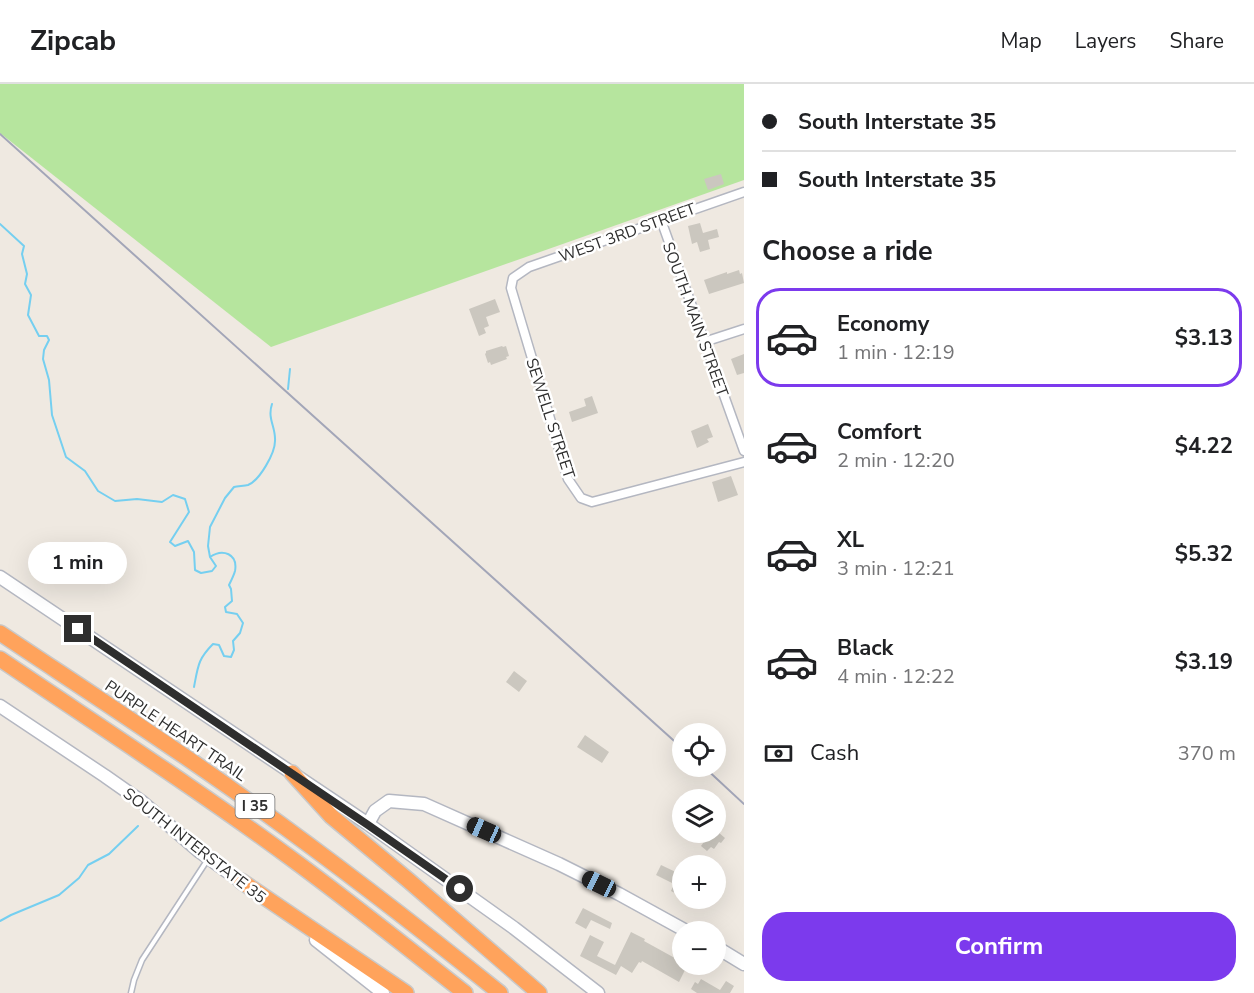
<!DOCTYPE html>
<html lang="en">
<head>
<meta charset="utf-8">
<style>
  body { margin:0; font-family:"Nunito Sans",sans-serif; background:#f2f2f2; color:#202124; height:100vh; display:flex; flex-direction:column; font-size:22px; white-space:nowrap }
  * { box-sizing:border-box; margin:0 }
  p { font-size:20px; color:#757577 }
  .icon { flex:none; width:33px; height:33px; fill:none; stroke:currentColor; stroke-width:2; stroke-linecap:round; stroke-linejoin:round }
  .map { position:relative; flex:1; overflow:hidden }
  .details { display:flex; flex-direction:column; background:#fff; width:510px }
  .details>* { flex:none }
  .banner { display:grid; align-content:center; height:132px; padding:0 18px; background:#fff }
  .controls { position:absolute; left:672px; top:639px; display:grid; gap:12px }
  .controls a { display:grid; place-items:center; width:54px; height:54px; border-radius:50%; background:#fff; box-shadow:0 6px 24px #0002; font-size:30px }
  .end { position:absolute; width:27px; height:27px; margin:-14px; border:8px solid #2e2e2e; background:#fff; box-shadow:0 0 0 3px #fff }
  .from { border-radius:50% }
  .bubble { position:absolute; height:42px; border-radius:21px; background:#fff; box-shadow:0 6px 24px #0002; font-size:20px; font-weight:700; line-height:42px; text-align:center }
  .car { position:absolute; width:18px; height:36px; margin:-18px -9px; border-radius:8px; box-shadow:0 0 4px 2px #0007; background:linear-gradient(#222 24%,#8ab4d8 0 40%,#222 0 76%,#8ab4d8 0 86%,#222 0) }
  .banner b { display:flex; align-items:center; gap:21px; height:57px; font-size:22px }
  .banner b+b { border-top:2px solid #e0e0e0 }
  .banner i { width:15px; height:15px; background:#202124 }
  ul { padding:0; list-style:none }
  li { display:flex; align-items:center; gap:18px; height:99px; margin:0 12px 9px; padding:0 6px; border:3px solid transparent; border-radius:24px }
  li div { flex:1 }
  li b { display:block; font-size:22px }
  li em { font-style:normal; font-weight:700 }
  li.current { border-color:#7c3aed }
  li>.icon { width:54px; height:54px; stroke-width:1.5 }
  h2 { padding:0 18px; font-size:27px; line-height:72px }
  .pay { display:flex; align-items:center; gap:15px; height:66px; padding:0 18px; font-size:22px }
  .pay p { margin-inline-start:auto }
  .cta { display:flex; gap:12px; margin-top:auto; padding:12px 18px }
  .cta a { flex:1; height:69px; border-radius:24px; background:#7c3aed; color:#fff; font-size:24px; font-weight:700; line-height:69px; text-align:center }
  header { display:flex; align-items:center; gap:36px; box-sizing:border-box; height:84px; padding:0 30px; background:#fff; border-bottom:2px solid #e0e0e0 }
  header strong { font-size:28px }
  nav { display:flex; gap:33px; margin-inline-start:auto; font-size:21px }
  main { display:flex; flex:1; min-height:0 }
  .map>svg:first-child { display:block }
  .green { fill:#b6e59e }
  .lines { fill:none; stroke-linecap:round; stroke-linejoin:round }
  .stream { stroke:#75cff0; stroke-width:2 }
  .building { fill:#cbc7bf }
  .lane-casing { stroke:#b4b7c1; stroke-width:7 }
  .street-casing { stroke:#b4b7c1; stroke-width:11 }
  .secondary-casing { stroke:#b4b7c1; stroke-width:15 }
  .highway-casing { stroke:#c9c9c9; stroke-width:18 }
  .lane { stroke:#fff; stroke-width:4 }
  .street { stroke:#fff; stroke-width:8 }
  .secondary { stroke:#fff; stroke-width:12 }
  .highway { stroke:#ffa35c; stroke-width:15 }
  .rail { stroke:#a3a6b8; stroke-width:2 }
  .route { stroke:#2e2e2e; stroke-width:8 }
  .labels { text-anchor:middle; stroke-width:5; stroke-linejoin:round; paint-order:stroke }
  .shield { fill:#fff; stroke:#6d6d6d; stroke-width:1.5 }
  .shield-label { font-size:15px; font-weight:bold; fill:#2e2e2e }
  .street-label { font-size:16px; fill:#2e2e2e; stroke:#fff }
</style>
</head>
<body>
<header>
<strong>Zipcab</strong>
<nav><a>Map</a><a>Layers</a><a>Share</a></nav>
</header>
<main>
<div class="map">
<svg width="744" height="909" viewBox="0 0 744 909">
  <rect width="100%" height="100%" fill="#efe9e1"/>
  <!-- green -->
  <path class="green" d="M0,0H744V96L271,263L0,49Z"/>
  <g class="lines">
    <!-- stream -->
    <path class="stream" d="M0,140L24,162L22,170L27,190L25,200L31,211L28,231L39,252H47L49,256L44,266L43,275L49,296L52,331L66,373L85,387L98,407L115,417L137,415L162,418L173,411L185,415L189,428L170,458L175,462L188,457L194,468L195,486L201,489L212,487L216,482L210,473
      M288,305L290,285
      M194,603C198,582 198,575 213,560L219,561L224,572L231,573L234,566L233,557L240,549L243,539L237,530L226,528L225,523L232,517L231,505L229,501C231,497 234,491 235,487C238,470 223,464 210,473L208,462L210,443L225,414L234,403C238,402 244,402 248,401C260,396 275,369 275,357C276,343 267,335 272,320
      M0,837L11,831L59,811L79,794L88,781L109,770L138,742"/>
  </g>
  <!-- building -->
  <path class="building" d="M721,90L724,100L708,106L704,95Z
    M700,139L703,149L717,145L719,153L708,156L710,165L700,168L697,158L692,160L688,142Z
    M739,186L740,190L742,189L744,199L709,210L704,196L727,188V190Z
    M495,215L500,228L486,233L489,242L484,244L486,249L479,252L469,225Z
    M502,262L503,263L506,262L509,272L506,273L507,275L491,281L490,278L488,279L485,270L486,269V267Z
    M744,270V289L737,291L731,275Z
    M592,312L598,329L572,338L569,328L586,322L584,315Z
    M708,340L713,353L707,355L709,358L697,364L691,347Z
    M731,392L738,411L718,418L712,398Z
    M514,587L527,597L519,608L506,598Z
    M585,651L609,668L602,679L577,663Z
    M711,748H718L725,754L721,759L719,758L714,765L711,763L707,767L701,762Z
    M661,781L682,791V813L671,807L674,800L656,791Z
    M583,824L612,839L610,845L591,836L586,845L575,839Z
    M631,848L645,855L644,857L682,878V880H688L679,898L642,877L641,879L639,878L632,889L621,882L616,891L580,872L590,851L604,858L597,872L615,881Z
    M701,895L720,906L726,897L734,902L730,909H697L691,905L695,898L698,900Z"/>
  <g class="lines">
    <!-- lane casing -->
    <g class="lane-casing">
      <path id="lane" d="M131,909L134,896L142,876L208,775"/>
    </g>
    <!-- street casing -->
    <g class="street-casing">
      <path id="street" d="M744,108L529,183L513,194L511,204L568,395L581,414L592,418L744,378
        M661,136L744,367
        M704,258L744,245"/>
    </g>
    <!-- secondary casing -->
    <g class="secondary-casing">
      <path id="secondary" d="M0,493L368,740L514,844L598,909
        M0,622L105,692L142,718L200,768L246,801
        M368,740L375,727L389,717L424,720L559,780L619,810L688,848
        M316,856L383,909
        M716,863L744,880"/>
    </g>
    <!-- highway casing -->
    <g class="highway-casing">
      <path id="highway" d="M0,549C78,601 157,652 233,706C325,771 413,839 500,909
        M0,575C99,642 200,707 296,778C353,820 409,865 465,909
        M292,689L331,732L408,796L539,909
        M241,797L406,909"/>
    </g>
    <!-- lane -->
    <use href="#lane" class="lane"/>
    <!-- street -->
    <use href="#street" class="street"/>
    <!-- secondary -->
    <use href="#secondary" class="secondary"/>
    <!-- highway -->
    <use href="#highway" class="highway"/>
    <!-- rail -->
    <path class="rail" d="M0,50L682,664
      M703,682L744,720"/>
  </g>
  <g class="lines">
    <!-- route -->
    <path class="route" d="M78,545L368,741L460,805"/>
  </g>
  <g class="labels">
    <!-- shield labels -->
    <rect class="shield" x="235.5" y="710" width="39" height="24" rx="4.5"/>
    <g class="shield-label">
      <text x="255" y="727">I 35</text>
    </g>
    <!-- street labels -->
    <g class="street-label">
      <text transform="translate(627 148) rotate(-20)" y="6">WEST 3RD STREET</text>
      <text transform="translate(696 235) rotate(70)" y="6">SOUTH MAIN STREET</text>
      <text transform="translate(551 334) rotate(72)" y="6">SEWELL STREET</text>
      <text transform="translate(176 646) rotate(34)" y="6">PURPLE HEART TRAIL</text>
      <text transform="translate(195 761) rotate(38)" y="6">SOUTH INTERSTATE 35</text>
    </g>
  </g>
</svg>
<div class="controls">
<a><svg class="icon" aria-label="locate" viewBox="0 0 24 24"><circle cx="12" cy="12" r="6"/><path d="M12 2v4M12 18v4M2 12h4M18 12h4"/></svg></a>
<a><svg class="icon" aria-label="layers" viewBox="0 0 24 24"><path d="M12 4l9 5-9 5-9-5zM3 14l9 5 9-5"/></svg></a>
<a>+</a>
<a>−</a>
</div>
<i class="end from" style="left:460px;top:805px"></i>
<i class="end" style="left:78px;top:545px"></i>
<div class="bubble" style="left:28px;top:458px;width:99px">1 min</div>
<i class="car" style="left:484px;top:746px;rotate:294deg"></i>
<i class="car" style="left:599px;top:800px;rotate:296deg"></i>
</div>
<section class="details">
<div class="banner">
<b><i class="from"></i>South Interstate 35</b>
<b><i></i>South Interstate 35</b>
</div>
<h2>Choose a ride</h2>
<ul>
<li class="current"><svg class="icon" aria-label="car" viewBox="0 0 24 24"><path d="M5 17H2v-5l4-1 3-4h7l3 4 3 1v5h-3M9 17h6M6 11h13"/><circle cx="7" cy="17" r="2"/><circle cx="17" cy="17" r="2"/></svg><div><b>Economy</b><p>1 min · 12:19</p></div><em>$3.13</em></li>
<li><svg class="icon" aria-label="car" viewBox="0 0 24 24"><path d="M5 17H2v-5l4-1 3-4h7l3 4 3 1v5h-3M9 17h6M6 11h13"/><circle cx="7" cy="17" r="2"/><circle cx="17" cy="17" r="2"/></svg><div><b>Comfort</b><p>2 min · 12:20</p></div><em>$4.22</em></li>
<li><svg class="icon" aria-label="car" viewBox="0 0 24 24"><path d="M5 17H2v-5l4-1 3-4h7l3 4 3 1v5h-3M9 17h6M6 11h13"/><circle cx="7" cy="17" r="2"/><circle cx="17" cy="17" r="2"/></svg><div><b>XL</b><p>3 min · 12:21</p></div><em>$5.32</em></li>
<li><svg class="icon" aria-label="car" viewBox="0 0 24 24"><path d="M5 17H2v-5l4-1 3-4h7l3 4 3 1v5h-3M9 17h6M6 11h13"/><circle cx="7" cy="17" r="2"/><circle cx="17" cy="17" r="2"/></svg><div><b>Black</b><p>4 min · 12:22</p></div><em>$3.19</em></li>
</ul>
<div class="pay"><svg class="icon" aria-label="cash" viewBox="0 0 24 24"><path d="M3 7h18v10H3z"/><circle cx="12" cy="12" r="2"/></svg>Cash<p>370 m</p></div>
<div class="cta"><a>Confirm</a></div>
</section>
</main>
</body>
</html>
